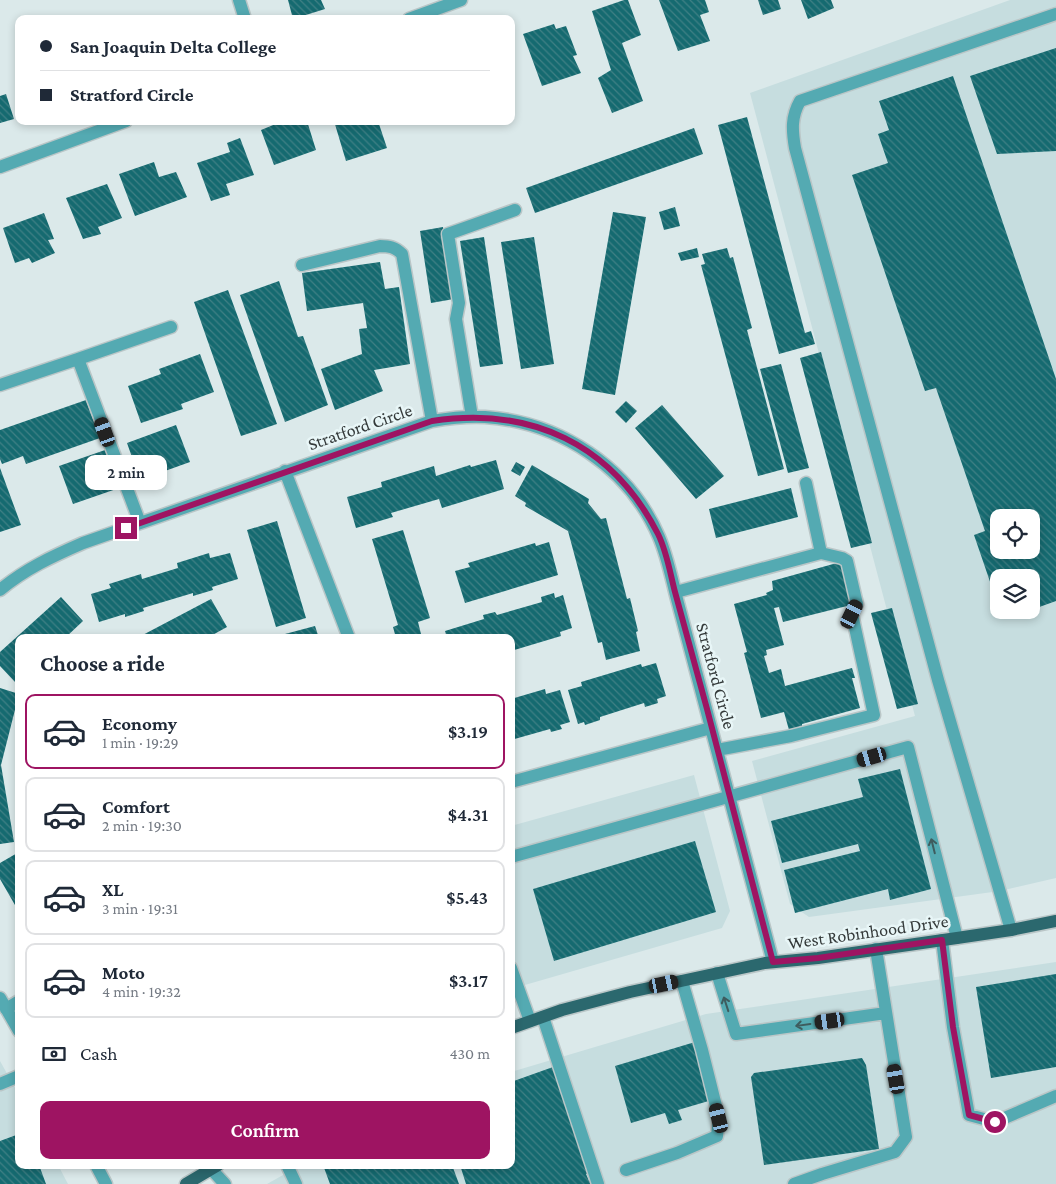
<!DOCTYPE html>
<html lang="en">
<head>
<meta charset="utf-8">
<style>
  body { margin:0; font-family:"Crimson Pro",serif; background:#f6f6f7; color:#1f2937; height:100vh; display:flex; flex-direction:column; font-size:19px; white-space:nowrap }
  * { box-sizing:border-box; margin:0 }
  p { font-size:16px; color:#747a83 }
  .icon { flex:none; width:28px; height:28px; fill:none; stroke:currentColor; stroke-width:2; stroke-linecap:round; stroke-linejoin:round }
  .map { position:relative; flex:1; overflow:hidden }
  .details { position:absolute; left:15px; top:634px; width:500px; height:535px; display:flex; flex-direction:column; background:#fff; border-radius:10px; box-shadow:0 2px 8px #0003 }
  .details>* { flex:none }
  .banner { position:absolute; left:15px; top:15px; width:500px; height:110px; border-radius:10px; box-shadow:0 2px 8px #0003; display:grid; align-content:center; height:110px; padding:0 25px; background:#fff }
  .buttons { position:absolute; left:990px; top:509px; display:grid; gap:10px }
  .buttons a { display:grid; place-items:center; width:50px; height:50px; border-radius:10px; background:#fff; box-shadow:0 2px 8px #0003; font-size:25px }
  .end { position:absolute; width:22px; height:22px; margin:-11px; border:6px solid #9e1462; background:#fff; box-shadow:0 0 0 2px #fff }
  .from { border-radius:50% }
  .bubble { position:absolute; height:35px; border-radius:10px; background:#fff; box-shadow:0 2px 8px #0003; font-size:16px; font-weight:600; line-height:35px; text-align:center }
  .car { position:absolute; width:15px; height:30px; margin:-15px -8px; border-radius:6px; box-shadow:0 0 4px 1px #0007; background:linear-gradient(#222 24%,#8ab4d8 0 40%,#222 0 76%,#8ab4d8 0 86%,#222 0) }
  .banner b { display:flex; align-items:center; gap:18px; height:48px; font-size:19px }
  .banner b+b { border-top:1px solid #e0e1e3 }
  .banner i { width:12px; height:12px; background:#1f2937 }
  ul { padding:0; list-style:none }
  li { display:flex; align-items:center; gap:15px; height:75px; margin:0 10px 8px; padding:0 15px; border:2px solid #e0e1e3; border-radius:10px }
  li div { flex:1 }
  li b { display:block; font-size:19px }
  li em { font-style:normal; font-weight:600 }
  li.on { border-color:#9e1462 }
  li>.icon { width:45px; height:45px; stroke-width:1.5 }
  h2 { padding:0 25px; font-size:22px; line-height:60px }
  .pay { display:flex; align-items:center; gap:12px; height:55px; padding:0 25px; font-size:19px }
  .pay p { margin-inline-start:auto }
  .primary-button { display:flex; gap:10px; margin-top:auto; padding:10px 25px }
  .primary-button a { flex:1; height:58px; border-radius:10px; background:#9e1462; color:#fff; font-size:20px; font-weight:600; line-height:58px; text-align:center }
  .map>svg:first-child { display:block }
  .built { fill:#c6dddf; fill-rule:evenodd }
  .building { fill:url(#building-back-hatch); fill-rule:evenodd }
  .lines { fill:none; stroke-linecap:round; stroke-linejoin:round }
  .minor-casing { stroke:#bac6c7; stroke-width:15 }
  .major-casing { stroke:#bac6c7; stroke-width:15 }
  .minor { stroke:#54aab2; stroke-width:12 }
  .major { stroke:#2b686e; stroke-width:12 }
  .oneway { stroke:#3e5c5e }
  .route { stroke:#9e1462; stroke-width:6 }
  .labels { text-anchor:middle; stroke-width:5; stroke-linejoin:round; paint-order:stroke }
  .street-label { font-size:18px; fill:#343a3a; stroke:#e8f6f7 }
</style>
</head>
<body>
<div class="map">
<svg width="1056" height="1184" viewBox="0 0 1056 1184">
  <defs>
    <pattern id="building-back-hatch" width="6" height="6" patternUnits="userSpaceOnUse" patternTransform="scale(1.25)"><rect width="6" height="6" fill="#156a70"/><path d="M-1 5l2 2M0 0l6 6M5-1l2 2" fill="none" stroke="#408085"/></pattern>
  </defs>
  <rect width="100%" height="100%" fill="#dbe9ea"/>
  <!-- built -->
  <path class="built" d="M1010,0H1056V878L1000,891L809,917L790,904L752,761L915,716L750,93ZM999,518H1031V550H999ZM999,578H1031V610H999Z
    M694,775L730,911L722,928L511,989V826Z
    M1056,962V1184H267L301,1165H511V1072L706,1014Z
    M0,1061L19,1095V1165H58L68,1184H0Z"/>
  <!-- building -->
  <path class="building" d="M288,0H321L325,9L293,19Z
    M624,0H628L641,35L622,43L643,101L612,113L598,78L611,70L592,11Z
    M659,0H705L709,12L700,15L710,41L678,51Z
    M758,0H778L781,9L763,15Z
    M801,0H831L834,8L808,19Z
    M554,24L556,29L566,26L577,55L573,56L581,73L542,86L523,34Z
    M1056,48V151L997,154L970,76Z
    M953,76L1056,379V601L1031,610V578H999L998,605L974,535L985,531L936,388L925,391L852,175L888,163L878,134L889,130L879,101ZM999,518H1031V550H999Z
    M6,94L14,119L0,123V96Z
    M747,117L805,333L811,331L815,344L779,354L718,125Z
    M283,121H307L316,150L274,165L261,130Z
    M334,121H378L387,148L346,161Z
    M694,128L703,154L535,213L526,188Z
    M240,138L254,175L226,184L230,195L211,201L197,163L230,152L227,143Z
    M154,162L159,177L176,172L187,197L135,216L119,174Z
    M107,184L122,218L98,227L101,234L83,239L66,198Z
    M675,207L680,226L664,230L659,212Z
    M613,212L646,217L615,395L582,389Z
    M44,213L54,239L48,240L55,253L32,263L29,258L15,263L3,228Z
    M443,227L454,299L431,303L420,231Z
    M484,237L503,364L480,367L460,241Z
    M534,237L554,364L521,369L501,242Z
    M697,248L699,257L681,261L678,253Z
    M727,248L730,258L733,257L752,328L747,330L784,469L758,476L701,265L705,264L702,254Z
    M380,262L385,289L399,287L410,364L374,370L383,391L335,410L321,369L362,354L359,329L367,328L363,303L307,311L302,273Z
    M279,281L298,337L303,336L328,405L285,422L240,295Z
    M228,290L277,424L241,436L194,302Z
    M821,352L872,543L851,548L800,358Z
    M200,354L214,392L181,404L183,409L141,423L128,386L161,374L159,369Z
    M781,364L809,468L788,473L760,369Z
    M86,400L100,438L26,464L23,456L2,464L0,459V430Z
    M626,401L637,411L626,423L615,412Z
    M662,405L724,476L696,499L635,428Z
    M176,425L190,462L140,480L127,443Z
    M108,449L122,487L73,504L59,466Z
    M496,460L504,489L442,508L439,499L391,513L393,517L356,528L347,497L382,487L381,482L434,466L436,476L470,465L471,467Z
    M516,462L525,467L520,476L511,471Z
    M532,465L589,499L588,503L601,519L606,518L627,599L630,598L638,631L636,632L640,651L606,660L602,642L598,643L568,531L525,506L526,503L515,496Z
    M0,468L21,525L0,532Z
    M791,488L798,517L716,538L709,509Z
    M277,521L306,618L276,627L247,530Z
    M403,530L430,618L418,622L422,638H396L393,627L398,625L372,539Z
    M549,542L558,575L465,603L455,571L470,567L468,563L535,543L536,546Z
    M209,553L210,558L230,553L238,579L212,587L213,590L193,596V593L143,608L144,611L125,617V614L99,622L91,594L111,588L109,584L141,574L142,579L178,568L177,563Z
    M844,561L855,604L783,622L779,607L774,608L784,645L766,650L767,655L764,656L769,673L781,669L785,686L852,668L855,678H852L860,708L802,724V726L789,730L784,712L761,718L744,653L747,652L734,604L767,595L766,593L773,590L772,581Z
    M554,593L555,598L563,595L572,628L560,632L561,636L511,651V638H447L445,631L484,619L483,615L495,612L497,615L542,602L541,597Z
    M61,597L83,621L65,638H19V679L15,682L0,666V652Z
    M211,599L227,627L207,638H137Z
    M892,608L918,704L897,709L871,613Z
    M1000,610H1029L1003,619Z
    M315,626L319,638H286L285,634Z
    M656,663L666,696L657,699L658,703L645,707L644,703L600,717V720L585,725L584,722L578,724L568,690L582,686L581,682L641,664L642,667Z
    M0,688L19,694L1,765L14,842L0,844Z
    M545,689L546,694L560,690L570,722L560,725L562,729L551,732L550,729L511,740V699Z
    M900,769L931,889L890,900L888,889L795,913L784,870L860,851L858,844L782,863L771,821L863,797L858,779Z
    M695,841L716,912L554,961L533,889Z
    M19,852V912L0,879V863Z
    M1056,974V1067L991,1078L976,987Z
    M695,1042L712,1100L678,1110L682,1120L669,1124L665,1113L631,1123L615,1066Z
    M862,1058L866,1065L879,1149L764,1165L751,1077L754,1073Z
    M553,1067L591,1172L586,1174L589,1181L593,1180L595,1184H466L460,1165H511V1082Z
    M19,1134V1165H39L46,1184H0V1141Z
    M323,1165H452L459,1184H330Z"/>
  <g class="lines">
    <!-- minor casing -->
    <g class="minor-casing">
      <path id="minor" d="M239,0L245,19
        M409,19L461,0
        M0,167L126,121
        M302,265L380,246C389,246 395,247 402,254L432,421
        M78,359L171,327
        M0,385L78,359L140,523
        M472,417L456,319L459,303L448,234L515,210
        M285,471L349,638
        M0,590C25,569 53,556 83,543L432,421C450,418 467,416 485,417C560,422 629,467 659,537C668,558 672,581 678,603L773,962
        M676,592L821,553L806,483
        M717,750L791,736L874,715L852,614L857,604L847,561L842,558L821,553
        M511,782L711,728
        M511,857L908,747L957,938
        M1011,930L938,680L795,148C792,130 791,117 800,101L1056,14
        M942,940L953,1027L969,1115L995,1122L1056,1096
        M511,968L530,1021
        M717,973L736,1034L886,1013
        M0,998L19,1031
        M6,1009L19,1001
        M543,1017L598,1184
        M0,1084L19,1076
        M96,1165L106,1184
        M287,1165L296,1184
        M211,1169L225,1184
        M626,1170L677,1153L717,1136L719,1118L702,1050L682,981
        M794,1184L822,1174L895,1152L906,1137L876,949"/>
    </g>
    <!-- major casing -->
    <g class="major-casing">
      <path id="major" d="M511,1028L562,1010L630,992L765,963L818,958L957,938L1011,930L1056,921
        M186,1184L218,1165"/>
    </g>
    <!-- minor -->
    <use href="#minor" class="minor"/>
    <!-- major -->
    <use href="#major" class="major"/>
  </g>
  <!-- one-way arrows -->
  <defs><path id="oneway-shaft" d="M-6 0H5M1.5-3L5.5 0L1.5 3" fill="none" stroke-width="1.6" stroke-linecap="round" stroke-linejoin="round" transform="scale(1.25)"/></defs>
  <g class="oneway">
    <use href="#oneway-shaft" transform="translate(933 846) rotate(-104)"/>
    <use href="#oneway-shaft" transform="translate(726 1004) rotate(-108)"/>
    <use href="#oneway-shaft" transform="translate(803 1025) rotate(172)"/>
  </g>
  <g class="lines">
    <!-- route -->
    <path class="route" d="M126,528L432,421C531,406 612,444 658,534C667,552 670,573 675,592C686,631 696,670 707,709C729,794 751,878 773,962L818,958L942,940L953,1027L969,1115L995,1122"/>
  </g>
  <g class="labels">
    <!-- street labels -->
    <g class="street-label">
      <text transform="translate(360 427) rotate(-19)" y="6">Stratford Circle</text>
      <text transform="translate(716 676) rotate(75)" y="6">Stratford Circle</text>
      <text transform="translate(868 932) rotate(-8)" y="6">West Robinhood Drive</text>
    </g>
  </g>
</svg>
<div class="buttons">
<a><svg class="icon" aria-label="locate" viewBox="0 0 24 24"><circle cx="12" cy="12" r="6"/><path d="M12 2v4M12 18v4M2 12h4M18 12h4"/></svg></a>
<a><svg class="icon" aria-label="layers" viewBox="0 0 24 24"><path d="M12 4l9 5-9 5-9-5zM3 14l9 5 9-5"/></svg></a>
</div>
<i class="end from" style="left:995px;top:1122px"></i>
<i class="end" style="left:126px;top:528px"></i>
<div class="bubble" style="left:85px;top:455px;width:82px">2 min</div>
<i class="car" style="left:105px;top:432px;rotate:340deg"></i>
<i class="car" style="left:852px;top:614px;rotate:26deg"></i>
<i class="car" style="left:872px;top:757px;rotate:254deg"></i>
<i class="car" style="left:664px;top:984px;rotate:78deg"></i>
<i class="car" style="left:830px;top:1021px;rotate:262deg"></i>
<i class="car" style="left:896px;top:1079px;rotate:350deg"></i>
<i class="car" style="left:719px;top:1118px;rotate:346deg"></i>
<div class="banner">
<b><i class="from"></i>San Joaquin Delta College</b>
<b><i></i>Stratford Circle</b>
</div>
<section class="details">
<h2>Choose a ride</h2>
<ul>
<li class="on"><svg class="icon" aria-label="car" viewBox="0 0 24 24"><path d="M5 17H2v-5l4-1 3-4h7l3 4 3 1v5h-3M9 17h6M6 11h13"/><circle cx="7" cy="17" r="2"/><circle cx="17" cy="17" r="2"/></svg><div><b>Economy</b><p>1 min · 19:29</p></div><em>$3.19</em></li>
<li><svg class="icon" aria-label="car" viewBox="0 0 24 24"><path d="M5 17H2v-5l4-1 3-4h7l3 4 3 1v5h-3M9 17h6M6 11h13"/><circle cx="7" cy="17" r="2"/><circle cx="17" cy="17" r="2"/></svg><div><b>Comfort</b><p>2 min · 19:30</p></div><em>$4.31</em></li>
<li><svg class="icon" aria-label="car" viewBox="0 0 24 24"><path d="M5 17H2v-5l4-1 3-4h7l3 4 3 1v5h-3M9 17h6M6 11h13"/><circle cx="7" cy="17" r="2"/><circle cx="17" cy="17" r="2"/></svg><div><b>XL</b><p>3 min · 19:31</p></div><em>$5.43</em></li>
<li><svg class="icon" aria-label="car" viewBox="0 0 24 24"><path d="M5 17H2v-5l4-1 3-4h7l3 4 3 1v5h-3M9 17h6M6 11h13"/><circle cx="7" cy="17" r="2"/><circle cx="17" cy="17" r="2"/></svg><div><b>Moto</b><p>4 min · 19:32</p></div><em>$3.17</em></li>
</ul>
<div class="pay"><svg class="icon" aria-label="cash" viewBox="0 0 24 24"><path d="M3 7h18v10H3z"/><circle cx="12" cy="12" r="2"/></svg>Cash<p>430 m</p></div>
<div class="primary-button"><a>Confirm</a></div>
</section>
</div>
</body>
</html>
